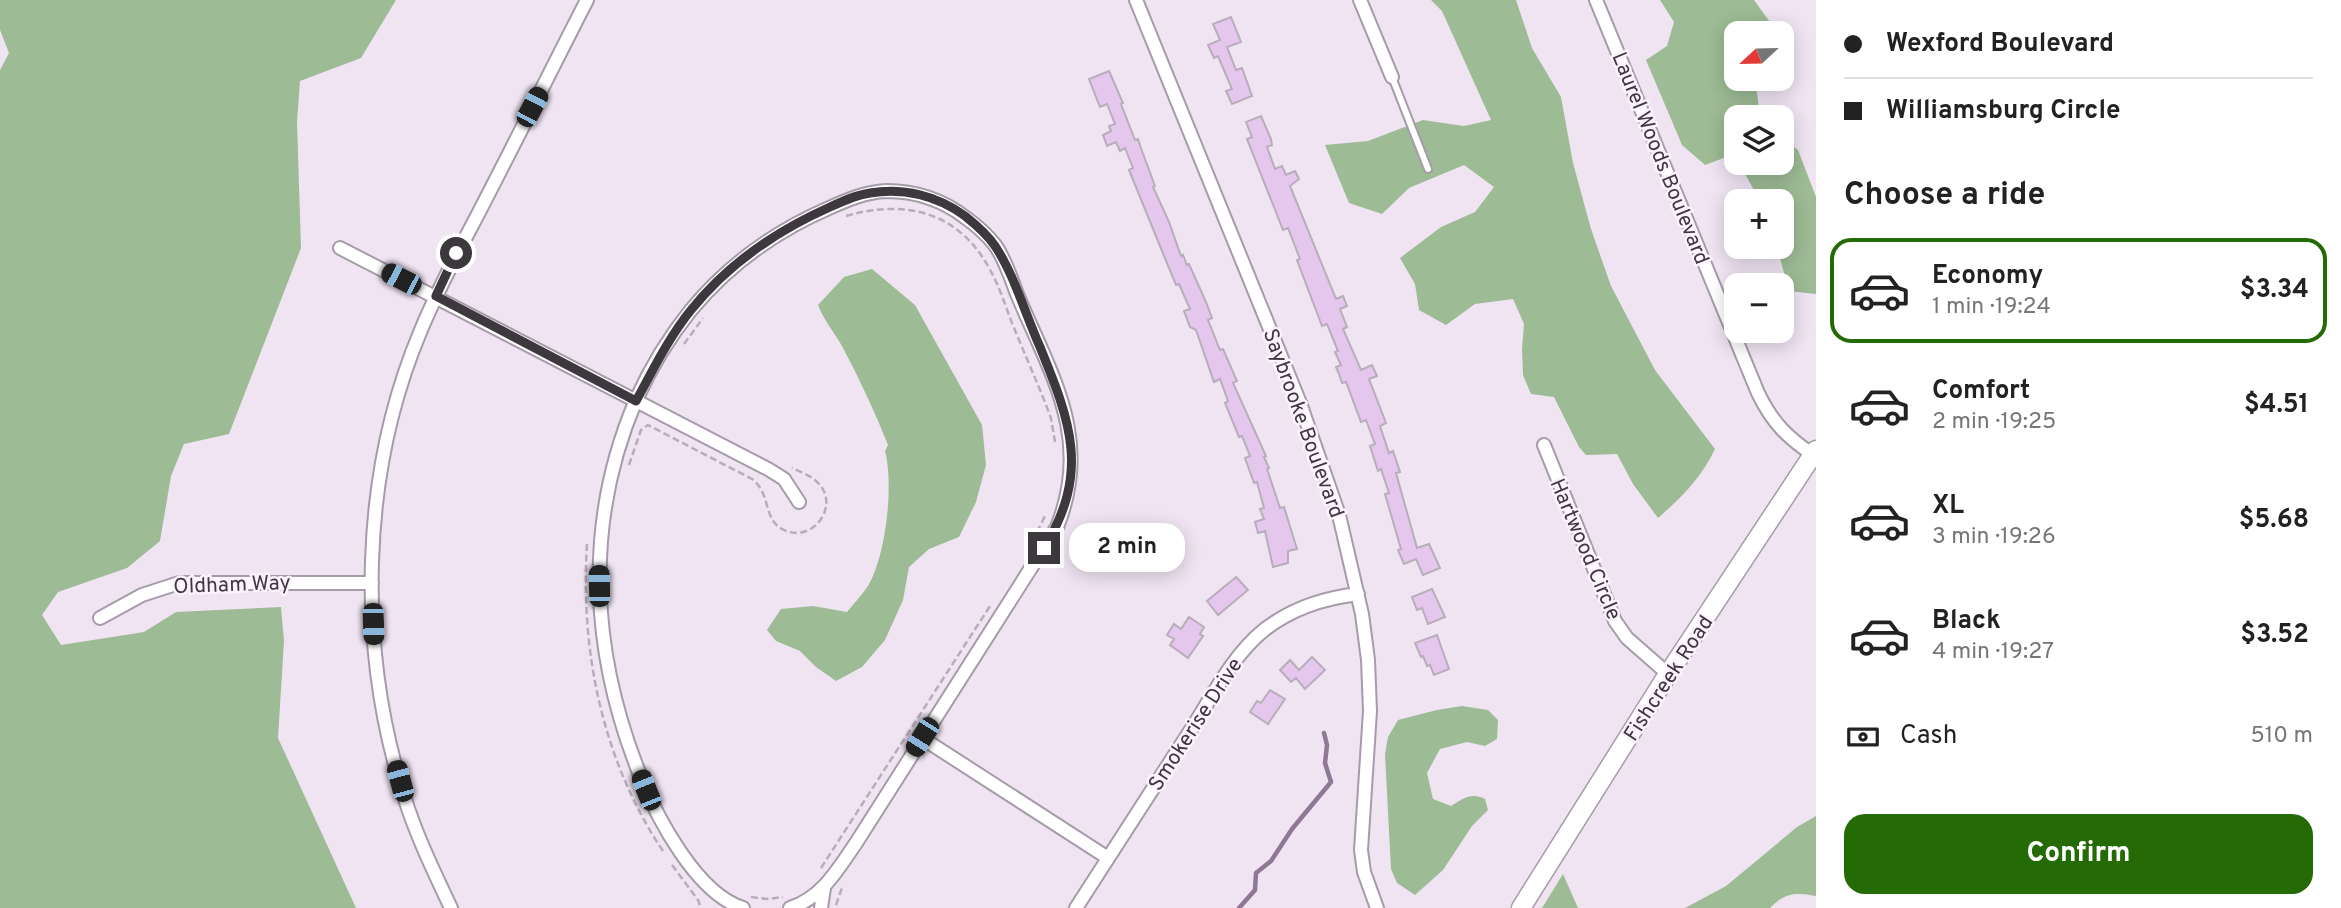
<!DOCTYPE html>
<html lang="en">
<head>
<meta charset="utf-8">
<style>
  body { margin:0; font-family:Overpass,sans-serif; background:#f6f6f6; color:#222; height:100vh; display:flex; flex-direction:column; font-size:26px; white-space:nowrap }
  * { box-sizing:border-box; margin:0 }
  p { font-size:23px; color:#767676 }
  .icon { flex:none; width:38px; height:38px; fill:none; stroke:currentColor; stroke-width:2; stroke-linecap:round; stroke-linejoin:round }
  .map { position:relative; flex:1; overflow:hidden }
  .panel { display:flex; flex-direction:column; background:#fff; width:525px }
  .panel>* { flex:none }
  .hud { display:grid; align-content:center; height:154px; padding:0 28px; background:#fff }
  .needle { width:46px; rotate:248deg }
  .buttons { position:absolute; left:1724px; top:21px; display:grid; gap:14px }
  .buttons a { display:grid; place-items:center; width:70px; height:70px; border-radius:14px; background:#fff; box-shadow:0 4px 18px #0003; font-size:35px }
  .end { position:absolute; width:32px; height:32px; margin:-16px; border:9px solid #3d383e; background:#fff; box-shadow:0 0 0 4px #fff }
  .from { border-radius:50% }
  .bubble { position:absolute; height:49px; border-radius:21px; background:#fff; box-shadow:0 4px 18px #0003; font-size:23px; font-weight:700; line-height:49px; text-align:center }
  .car { position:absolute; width:21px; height:42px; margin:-21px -10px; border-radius:9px; box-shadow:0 0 5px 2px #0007; background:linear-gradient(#222 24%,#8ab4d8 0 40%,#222 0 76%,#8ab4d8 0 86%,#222 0) }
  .hud b { display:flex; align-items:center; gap:24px; height:66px; font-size:26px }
  .hud b+b { border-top:2px solid #e0e0e0 }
  .hud i { width:18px; height:18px; background:#222 }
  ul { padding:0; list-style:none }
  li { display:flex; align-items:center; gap:21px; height:105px; margin:0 14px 10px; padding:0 14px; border:4px solid transparent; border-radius:21px }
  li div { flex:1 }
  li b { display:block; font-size:26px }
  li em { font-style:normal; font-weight:700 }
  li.on { border-color:#256b05 }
  li>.icon { width:63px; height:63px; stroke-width:1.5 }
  h2 { padding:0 28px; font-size:32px; line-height:84px }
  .pay { display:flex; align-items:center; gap:18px; height:77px; padding:0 28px; font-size:26px }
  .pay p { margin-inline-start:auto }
  .button { display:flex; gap:14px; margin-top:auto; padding:14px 28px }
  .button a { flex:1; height:80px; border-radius:21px; background:#256b05; color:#fff; font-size:28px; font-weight:700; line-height:80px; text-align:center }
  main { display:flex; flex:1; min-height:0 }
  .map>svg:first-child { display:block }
  .forest { fill:#9dbb95 }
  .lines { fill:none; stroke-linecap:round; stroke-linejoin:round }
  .stream { stroke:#8e7893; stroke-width:4.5 }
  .building { fill:#e5c6ec; stroke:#b8adbb; stroke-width:2 }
  .lane-casing { stroke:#a69ba9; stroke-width:10 }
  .street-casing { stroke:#a69ba9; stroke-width:16 }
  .secondary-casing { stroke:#a69ba9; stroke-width:21 }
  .path { stroke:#b7adb9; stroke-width:2.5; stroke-dasharray:7 3.5; stroke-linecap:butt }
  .lane { stroke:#fff; stroke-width:6 }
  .street { stroke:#fff; stroke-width:12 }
  .secondary { stroke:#fff; stroke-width:18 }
  .route { stroke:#3d383e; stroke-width:9 }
  .labels { text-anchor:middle; stroke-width:5; stroke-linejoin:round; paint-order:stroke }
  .street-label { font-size:21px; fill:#3d383e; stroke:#fcf2fe }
</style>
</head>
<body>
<main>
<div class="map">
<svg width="1816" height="908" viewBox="0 0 1816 908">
  <rect width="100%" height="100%" fill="#f0e4f3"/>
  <!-- forest -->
  <path class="forest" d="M0,0H396L361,58L300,81L297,122L301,248L229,434L184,444L171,476L160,541L127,568L58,592L42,615L61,645L144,632L176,612L281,607L284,641L278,738L356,908H0V70L9,53L0,30Z
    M1431,0H1516L1532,48L1561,97L1573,163L1591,229L1611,286L1655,370L1715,449C1701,478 1682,497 1658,518L1633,484L1617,454L1586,455L1579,447L1554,397L1531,394L1523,375L1522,349L1524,324L1513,299L1475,304L1446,325L1419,310L1415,284L1400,258L1441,227L1475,212L1494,187L1464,165L1409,188L1382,214L1349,203L1325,145L1368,141L1423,120L1464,126L1491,120L1442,11Z
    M1660,0H1754L1772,25L1771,33H1736V79H1759L1756,85L1760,117H1736V160L1729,156L1705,165L1682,145L1646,60L1667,46L1674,22Z
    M1782,138L1798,150L1816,197V294L1789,291L1777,247H1782V201H1760L1739,163H1782Z
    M872,269L915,305L982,425L986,465L976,502L959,537L929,549L909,567L903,600L885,640L862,667L836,681L816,667L800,651L776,641L767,630L781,609L813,606L847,612C854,603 862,595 868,586C886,556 894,484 885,451L888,445C875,412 860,380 843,348C835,333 824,321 818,305L844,277Z
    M1462,706L1488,710L1498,720L1497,739L1485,746L1467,742L1440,749L1427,773L1433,799L1451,806C1463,799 1471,792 1485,799L1488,810L1472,826L1443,870L1415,895L1397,883L1391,869L1385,754L1388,737L1398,720L1437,710Z
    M1816,816V896C1796,892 1784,893 1770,908H1685L1726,886L1797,827Z
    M1563,874L1578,908H1542Z"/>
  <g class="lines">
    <!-- stream -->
    <path class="stream" d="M1239,908L1255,890L1256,873L1271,861L1292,829L1331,782L1325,763L1327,745L1324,733"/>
  </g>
  <!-- building -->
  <path class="building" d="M1231,17L1241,42L1227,47L1236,70L1242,68L1252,96L1232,104L1226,91L1232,89L1218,56L1214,58L1208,45L1220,40L1213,24Z
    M1109,71L1123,103L1121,104L1135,140L1138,139L1142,151L1155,186L1153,187L1169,222L1181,256L1183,255L1187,265L1189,264L1206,302L1212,318L1208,320L1220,350L1223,349L1237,381L1233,383L1266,456L1264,457L1269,468L1267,469L1280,508L1284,507L1297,549L1288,551V563L1273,567L1265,531L1258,533L1255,522L1264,519L1260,509L1264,508L1257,482L1254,483L1245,458L1250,456L1242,436L1239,437L1225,403L1228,401L1220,379L1214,382L1196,330L1190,327L1184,311L1190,309L1179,284L1176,285L1162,251L1129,170L1133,168L1125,148L1120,151L1116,142L1107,146L1103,135L1111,131L1109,126L1115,124L1107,104L1100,107L1089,79Z
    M1261,116L1271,139L1272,145L1267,147L1275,169L1282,166L1286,175L1295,171L1299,179L1290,186L1336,299L1343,296L1347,306L1340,309L1347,327L1343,329L1361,370L1372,365L1377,376L1369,379L1386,423L1380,426L1389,453L1393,451L1400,472L1396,473L1417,548L1429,544L1440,568L1423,575L1416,559L1404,564L1398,550L1401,549L1385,494L1389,493L1381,469L1378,471L1370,446L1375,444L1366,420L1361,422L1346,382L1342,383L1339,374L1336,367L1341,365L1335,352L1338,351L1327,324L1322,326L1297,260L1300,259L1288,228L1283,230L1247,139L1252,137L1246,122Z
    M1236,577L1248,590L1218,615L1207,601Z
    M1432,589L1445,617L1428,624L1422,608L1417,610L1412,597Z
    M1189,617L1204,627L1200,634L1203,636L1188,658L1170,645L1174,639L1167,635L1174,624L1181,629Z
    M1437,635L1449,669L1434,675L1430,665L1427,666L1423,656L1421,657L1415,643Z
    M1312,657L1325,670L1305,689L1296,678L1291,682L1280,670L1290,660L1299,670Z
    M1270,690L1285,699L1268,724L1250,712L1257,701L1261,703Z"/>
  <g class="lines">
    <!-- lane casing -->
    <g class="lane-casing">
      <path id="lane" d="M1392,77L1428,169"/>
    </g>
    <!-- street casing -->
    <g class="street-casing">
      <path id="street" d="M1136,0L1300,403L1339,515L1362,614L1368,660L1370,711L1361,850L1364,872L1377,908
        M1360,0L1392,77
        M1596,0L1758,393C1773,424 1788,438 1816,457
        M340,248L768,469L784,479L799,502
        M1544,445L1615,621L1627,638L1668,674
        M100,618L142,595L179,583H372
        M922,738L1108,858
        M451,908C434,872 416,835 404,796C357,647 360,474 421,330C437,291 457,254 477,216C514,145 550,72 587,0
        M743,908C697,894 657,818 640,775C591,653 583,524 636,400C650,369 670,336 691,310C729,264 776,231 829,208C847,200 865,192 886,191C915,191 943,200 966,218C976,225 987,235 995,245C1005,259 1011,278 1017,294C1051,375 1093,438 1057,527L856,843C838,869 822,898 790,908
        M821,908L824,888
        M1076,908C1114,848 1153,788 1192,728C1213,695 1233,655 1264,630C1292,608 1324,598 1358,594"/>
    </g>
    <!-- secondary casing -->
    <g class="secondary-casing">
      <path id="secondary" d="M1521,908L1668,674L1816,450"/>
    </g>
    <!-- path -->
    <path class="path" d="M846,216C904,199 958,211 989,268C999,285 1005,305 1012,323C1025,355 1039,386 1051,418L1055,442
      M684,344L703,318
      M629,465L641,430L648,425L752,479C771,493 763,519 782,529C812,546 843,504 816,481C810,475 800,472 792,468
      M1037,532L1046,514
      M587,544C580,653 603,763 665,854
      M672,865L698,900L701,908
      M821,868L990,606
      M751,897L767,899L783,897
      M836,905L843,885"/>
    <!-- lane -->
    <use href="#lane" class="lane"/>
    <!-- street -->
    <use href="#street" class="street"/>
    <!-- secondary -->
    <use href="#secondary" class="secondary"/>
  </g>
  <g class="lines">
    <!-- route -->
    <path class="route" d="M456,253L436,296L636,401C653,370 669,337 691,310C728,264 776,231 830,207C843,201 856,195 870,193C903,187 938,196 965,216C975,224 987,234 995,246C1014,274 1026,316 1040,347C1071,423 1090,473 1044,548"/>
  </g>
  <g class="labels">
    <!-- street labels -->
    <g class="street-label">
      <text transform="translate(1661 158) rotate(68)" y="7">Laurel Woods Boulevard</text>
      <text transform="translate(1304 423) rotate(70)" y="7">Saybrooke Boulevard</text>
      <text transform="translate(1586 549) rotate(67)" y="7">Hartwood Circle</text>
      <text transform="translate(232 584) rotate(-2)" y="7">Oldham Way</text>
      <text transform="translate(1668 678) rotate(-57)" y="7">Fishcreek Road</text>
      <text transform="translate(1195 724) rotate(-57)" y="7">Smokerise Drive</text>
    </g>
  </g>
</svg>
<div class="buttons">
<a><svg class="needle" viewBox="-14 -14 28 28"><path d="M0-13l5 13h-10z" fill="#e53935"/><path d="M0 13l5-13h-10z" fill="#767676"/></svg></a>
<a><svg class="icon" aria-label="layers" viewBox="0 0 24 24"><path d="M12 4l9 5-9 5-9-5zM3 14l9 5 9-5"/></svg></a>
<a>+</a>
<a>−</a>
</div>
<i class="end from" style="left:456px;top:253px"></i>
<i class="end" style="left:1044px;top:548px"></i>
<div class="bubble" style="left:1069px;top:523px;width:116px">2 min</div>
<i class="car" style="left:532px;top:107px;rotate:28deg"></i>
<i class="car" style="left:401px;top:279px;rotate:297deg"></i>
<i class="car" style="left:599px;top:586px;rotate:359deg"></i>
<i class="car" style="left:373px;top:624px;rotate:178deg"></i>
<i class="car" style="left:922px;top:737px;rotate:212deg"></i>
<i class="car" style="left:400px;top:781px;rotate:345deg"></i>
<i class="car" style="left:646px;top:790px;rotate:338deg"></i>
</div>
<section class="panel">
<div class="hud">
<b><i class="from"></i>Wexford Boulevard</b>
<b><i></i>Williamsburg Circle</b>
</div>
<h2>Choose a ride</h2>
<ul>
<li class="on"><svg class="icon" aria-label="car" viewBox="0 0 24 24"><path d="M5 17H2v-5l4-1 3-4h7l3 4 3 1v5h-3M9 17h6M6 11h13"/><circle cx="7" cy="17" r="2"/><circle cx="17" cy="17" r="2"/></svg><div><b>Economy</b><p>1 min · 19:24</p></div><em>$3.34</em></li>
<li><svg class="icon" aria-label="car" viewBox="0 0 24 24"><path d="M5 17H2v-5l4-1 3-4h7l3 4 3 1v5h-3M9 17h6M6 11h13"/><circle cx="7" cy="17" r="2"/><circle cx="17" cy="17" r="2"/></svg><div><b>Comfort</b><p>2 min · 19:25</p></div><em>$4.51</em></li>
<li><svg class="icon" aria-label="car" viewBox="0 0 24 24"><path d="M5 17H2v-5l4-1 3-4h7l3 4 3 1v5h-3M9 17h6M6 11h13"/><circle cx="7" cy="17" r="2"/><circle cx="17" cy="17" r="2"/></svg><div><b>XL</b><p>3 min · 19:26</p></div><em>$5.68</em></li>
<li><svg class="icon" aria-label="car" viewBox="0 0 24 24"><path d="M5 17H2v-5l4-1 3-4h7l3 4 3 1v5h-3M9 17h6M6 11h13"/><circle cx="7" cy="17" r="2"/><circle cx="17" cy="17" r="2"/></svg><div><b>Black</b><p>4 min · 19:27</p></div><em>$3.52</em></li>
</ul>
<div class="pay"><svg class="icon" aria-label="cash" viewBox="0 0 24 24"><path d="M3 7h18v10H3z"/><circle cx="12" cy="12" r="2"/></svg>Cash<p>510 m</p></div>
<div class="button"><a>Confirm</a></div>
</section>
</main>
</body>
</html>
